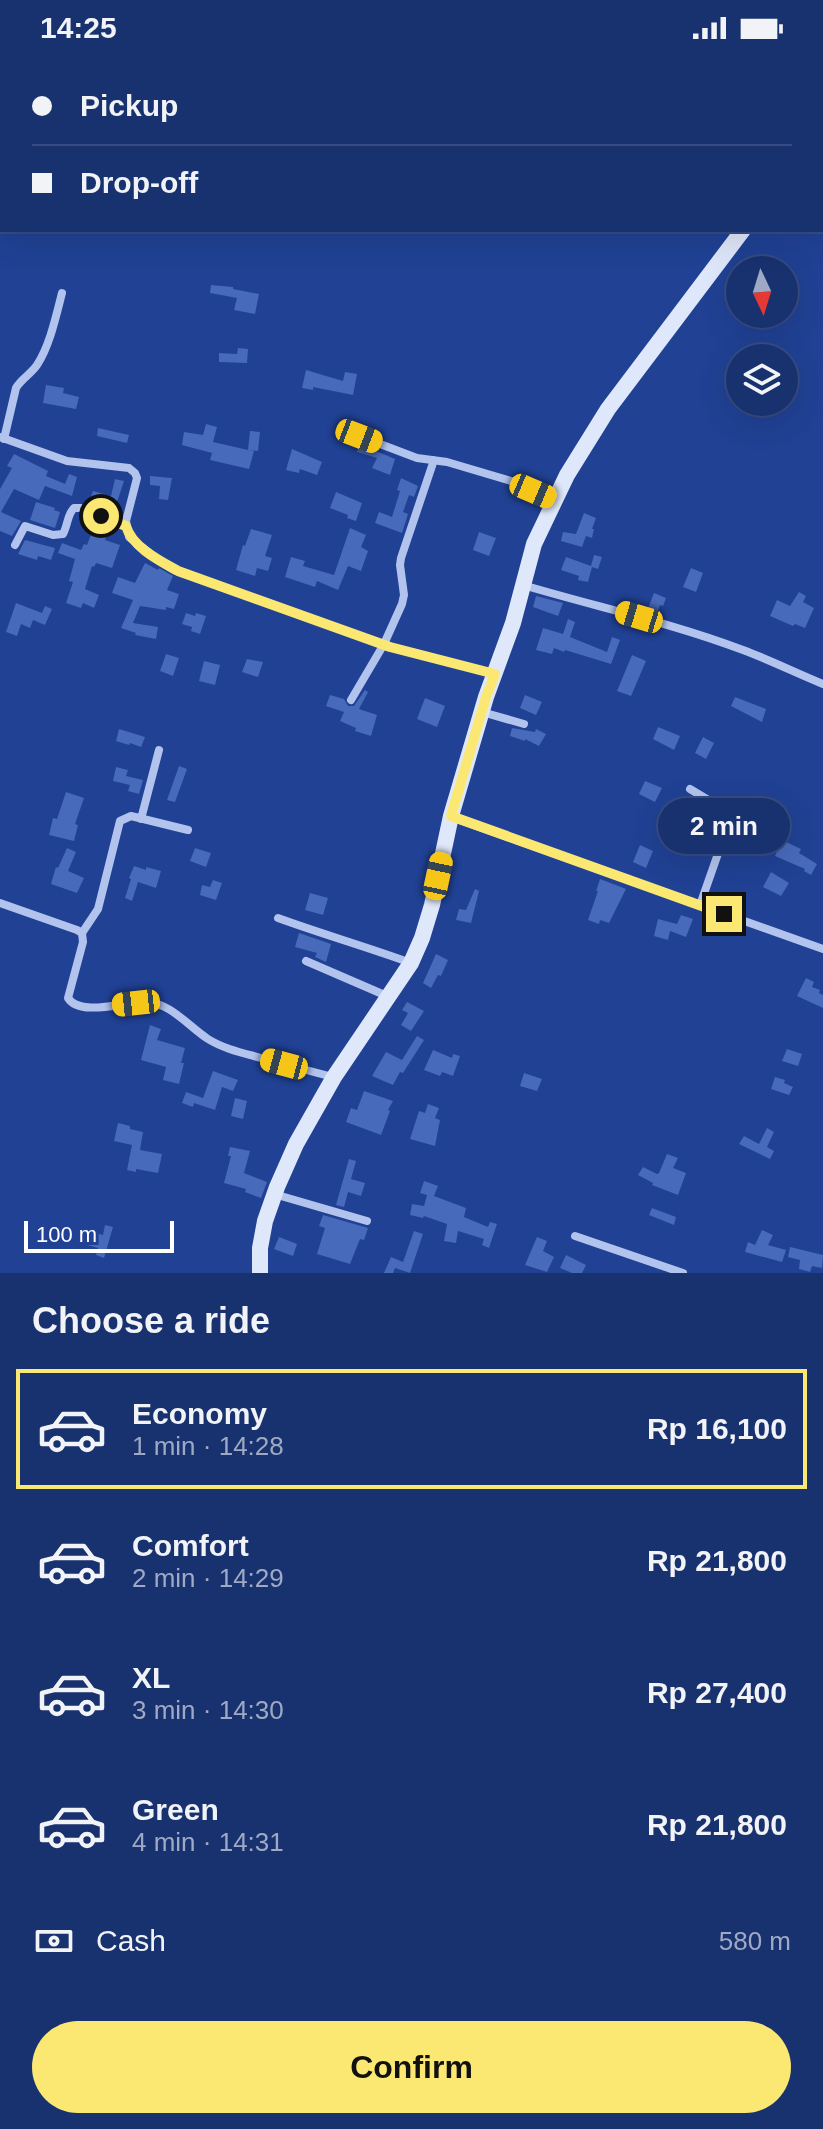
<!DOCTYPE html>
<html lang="en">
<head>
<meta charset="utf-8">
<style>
  body { margin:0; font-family:Arial,sans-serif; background:#253d77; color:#f1f3f6; height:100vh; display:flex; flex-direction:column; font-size:30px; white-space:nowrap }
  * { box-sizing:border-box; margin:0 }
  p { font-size:26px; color:#9fa9c3 }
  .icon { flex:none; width:44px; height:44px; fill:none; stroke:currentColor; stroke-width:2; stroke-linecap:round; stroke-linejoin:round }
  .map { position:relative; height:1217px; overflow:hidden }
  .details { display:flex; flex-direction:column; background:#18316f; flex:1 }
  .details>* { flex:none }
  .hud { position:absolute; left:0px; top:0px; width:824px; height:176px; box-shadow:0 8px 32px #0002,0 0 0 2px #364c82; display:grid; align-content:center; height:176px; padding:0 32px; background:#18316f }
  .needle { width:52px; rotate:176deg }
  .controls { position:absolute; left:726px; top:200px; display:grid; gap:16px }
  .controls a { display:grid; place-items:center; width:72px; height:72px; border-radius:50%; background:#18316f; box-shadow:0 8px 32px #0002,0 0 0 2px #364c82; font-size:40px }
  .scale { position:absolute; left:24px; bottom:20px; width:150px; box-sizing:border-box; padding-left:8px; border:4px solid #fff; border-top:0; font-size:22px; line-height:28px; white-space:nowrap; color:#fff; -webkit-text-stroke:6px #204194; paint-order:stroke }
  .end { position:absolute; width:36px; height:36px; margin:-18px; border:10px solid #fbe873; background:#111; box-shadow:0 0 0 4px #111 }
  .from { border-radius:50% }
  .bubble { position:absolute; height:56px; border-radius:28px; background:#18316f; box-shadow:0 8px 32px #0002,0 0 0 2px #364c82; font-size:26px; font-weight:600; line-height:56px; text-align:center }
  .car { position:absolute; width:24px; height:48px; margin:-24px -12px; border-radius:10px; box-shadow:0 0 6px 2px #0007; background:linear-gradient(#f5c518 24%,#345 0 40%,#f5c518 0 76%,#345 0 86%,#f5c518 0) }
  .hud b { display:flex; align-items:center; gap:28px; height:76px; font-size:30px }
  .hud b+b { border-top:2px solid #364c82 }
  .hud i { width:20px; height:20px; background:#f1f3f6 }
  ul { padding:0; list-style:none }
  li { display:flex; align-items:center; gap:24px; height:120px; margin:0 16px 12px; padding:0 16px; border:4px solid transparent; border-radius:0px }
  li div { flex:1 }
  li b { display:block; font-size:30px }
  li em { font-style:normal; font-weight:600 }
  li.on { border-color:#fbe873 }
  li>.icon { width:72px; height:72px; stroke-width:1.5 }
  h2 { padding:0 32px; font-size:36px; line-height:96px }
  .pay { display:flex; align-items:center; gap:20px; height:88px; padding:0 32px; font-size:30px }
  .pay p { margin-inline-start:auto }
  .cta { display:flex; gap:16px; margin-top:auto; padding:16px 32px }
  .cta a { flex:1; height:92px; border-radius:48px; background:#fbe873; color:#111; font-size:32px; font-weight:600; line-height:92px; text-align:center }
  .status { display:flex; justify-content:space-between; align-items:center; height:56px; padding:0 40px; background:#18316f; direction:ltr }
  .status svg { height:22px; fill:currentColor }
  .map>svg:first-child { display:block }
  .building { fill:#486aba }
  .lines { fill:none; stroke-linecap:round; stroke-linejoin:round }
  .street { stroke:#b2c4ee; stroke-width:8 }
  .secondary { stroke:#dfe7fa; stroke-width:16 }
  .route { stroke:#fbe873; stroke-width:10 }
</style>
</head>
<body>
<div class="status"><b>14:25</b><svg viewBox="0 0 49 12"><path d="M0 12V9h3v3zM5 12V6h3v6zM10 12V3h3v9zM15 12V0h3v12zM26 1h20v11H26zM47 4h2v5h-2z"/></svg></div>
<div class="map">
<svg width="823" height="1217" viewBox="0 0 823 1217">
  <rect width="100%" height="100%" fill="#204194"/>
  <!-- building -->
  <path class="building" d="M211,229L233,231V233L259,238L255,258L234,254L237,242L210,237Z
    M238,292L248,293L247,307L219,306V297L237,298Z
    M306,314L343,325L345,316L357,318L353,339L313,331V334L302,332Z
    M46,329L64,332L63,337L79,341L76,353L43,347Z
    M206,368L217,371L213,386L248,394L250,375L260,376L258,395L249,394L254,395L249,413L210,404L212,397L182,389L184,376L203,379Z
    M98,372L129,379L127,387L97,380Z
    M359,388L395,403L390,419L372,412L377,402L357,396Z
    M292,393L322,406L317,419L300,413L299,417L286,414Z
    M14,398L48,415L46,420L65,428L69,418L77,421L72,440L45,430L39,444L14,433L1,456L21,465L12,480L0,475V433L12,412L7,410Z
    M150,420L172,422L168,444L159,443L160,430L150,429Z
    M401,422L418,430L414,441L409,439L403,456L408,458L402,477L375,467L379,456L392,461L400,435L397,434Z
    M115,423L124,425L116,449L121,451L118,459L102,453L103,451L89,446L93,435L111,440Z
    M336,436L362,447L356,465L347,462L348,459L330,452Z
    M36,446L55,452L54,454L60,456L55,472L30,464Z
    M584,457L596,462L592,473H594L592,482L586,480L582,491L561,485L563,476L576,478Z
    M95,468L109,473L105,484L120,489L112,512L96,507L94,511L92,510L85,533L99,539L94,552L83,547L81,552L66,547L73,526L69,525L75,503L58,497L62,487L81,494L84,488L87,489Z
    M350,472L366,479L361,491L368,495L361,515L348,510L338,534L317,525L315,531L285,521L291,501L305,505L303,510L334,519Z
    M251,473L272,479L265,500L272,502L268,515L257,512L255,520L236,514L243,489L245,490Z
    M479,476L496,482L489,500L473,494Z
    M25,484L55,492L51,504L38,500L37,504L18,498Z
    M594,499L602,501L598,513L592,511L588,526L578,524L579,520L561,514L566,501L591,510Z
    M145,507L158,514L159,512L173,520L167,534L179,538L174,553L166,551V554L140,550L133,567L158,571L156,583L135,579L136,577L121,572L133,544L112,537L118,521L135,527Z
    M691,512L703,517L696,536L683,531Z
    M799,536L806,540L803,546L814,552L805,572L795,568L793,570L770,560L777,544L790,550Z
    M654,537L666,542L663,550L660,549L657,558L647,555Z
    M536,540L563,547L558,560L533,551Z
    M16,547L42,557L45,550L52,553L45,569L33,564L30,572L21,568L17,580L6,576Z
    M186,557L195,560L196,557L206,560L200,578L191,575L192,571L182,568Z
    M568,563L575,566L570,581L607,596L612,581L620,584L611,608L565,594L564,596L554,592L552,598L536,594L543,572L563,578Z
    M166,598L179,602L173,620L160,615Z
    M632,599L646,605L631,640L617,635Z
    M247,603L263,606L258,621L242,616Z
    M204,605L220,609L215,629L199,625Z
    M365,634L368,636L359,653L377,659L371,680L355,675L356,672L340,665L344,656L326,650L330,639L344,643L348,650H354Z
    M525,639L542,646L536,659L520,652Z
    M735,641L766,653L762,666L731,650Z
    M425,642L445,650L437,671L417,663Z
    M658,671L680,680L674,694L653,683Z
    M512,672L535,676L536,673L546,678L539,690L525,683V685L510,680Z
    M119,673L145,681L141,691L130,687L129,689L116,685Z
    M703,681L714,687L706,703L695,697Z
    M179,710L187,713L175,746L167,744Z
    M116,711L128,714L126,720L143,724L139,738L128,735L130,729L113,725Z
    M645,725L662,732L655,746L639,738Z
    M66,736L84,742L75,768L78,769L74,785L49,779L53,762L57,763Z
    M760,741L775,749L767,765L752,757Z
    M782,784L801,793L799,797L817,808L811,819L804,815L805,813L775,800Z
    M640,789L653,795L646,812L633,806Z
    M67,792L76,796L68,815L84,822L77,837L51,828L56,811L58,812Z
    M195,792L211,797L206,811L190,805Z
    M134,810L146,814V811L161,815L156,832L138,826L132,845L125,842L131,823L129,822Z
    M771,816L789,827L781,840L763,831Z
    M600,823L626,833L609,867L600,864L599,868L588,864L598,835H596Z
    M213,824L222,827L216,844L200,839L202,829L210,831Z
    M475,833L479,835L471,867L456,864L459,853L466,854Z
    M310,837L328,842L323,859L305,854Z
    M681,859L693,863L686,881L670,875L668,884L654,880L658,863L677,868Z
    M299,877L331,888L326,906L315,901L317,897L295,891Z
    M436,898L448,904L441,920L438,919L431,932L423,927Z
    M806,922L814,926L812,931L820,934L819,937L823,939V952L797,940Z
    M407,946L424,955L411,975L401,969L408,957L402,954Z
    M150,969L161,973L157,984L185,992L181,1007H184L179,1028L163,1024L166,1011L141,1004Z
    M417,980L424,984L403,1017L400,1016L393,1029L372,1020L386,996L402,1004Z
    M787,993L802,998L798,1010L782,1005Z
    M433,994L452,1002L453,998L460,1000L453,1020L442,1016L440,1020L424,1014Z
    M213,1015L238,1024L233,1035L222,1031L215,1054L194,1047L193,1051L182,1047L186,1036L203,1042Z
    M524,1017L542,1023L537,1035L520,1030Z
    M775,1021L785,1024L784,1027L793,1031L789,1039L771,1033Z
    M364,1035L393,1045L388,1054L390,1055L381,1079L346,1066L351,1052L357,1054Z
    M235,1042L247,1045L243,1063L231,1060Z
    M428,1048L439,1052L435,1062L440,1064L435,1090L410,1083L419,1055L425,1057Z
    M118,1067L130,1070V1073L143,1076L140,1094L162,1098L158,1117L136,1113V1116L127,1114L132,1089L114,1085Z
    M767,1072L774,1076L767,1091L774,1095L770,1103L739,1088L744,1080L759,1088Z
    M230,1091L250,1095L244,1117L267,1126L261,1142L245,1136L246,1133L224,1127L231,1100H228Z
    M667,1098L678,1102L673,1112L686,1117L678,1139L652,1129L653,1127L638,1119L643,1111L657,1118L659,1117Z
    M349,1103L356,1105L351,1123L365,1127L361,1140L348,1136L344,1151L336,1149Z
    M424,1125L438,1130L434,1140L466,1152L464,1161L488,1171L490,1166L497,1168L489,1192L482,1189L484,1183L458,1175L456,1187L444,1185L447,1168L424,1160L423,1162L410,1159L412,1148L424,1150L427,1139L420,1137Z
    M652,1152L676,1161L674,1169L649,1159Z
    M323,1159L368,1172L364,1184L360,1183L350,1208L317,1198L325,1172L319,1170Z
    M105,1169L113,1171L104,1202L96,1199L98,1192L77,1186L81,1173L103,1179Z
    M762,1174L773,1179L768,1189L786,1194L782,1206L745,1196L748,1186L755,1189Z
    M414,1175L423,1178L410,1217L395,1212L393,1217H384L391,1201L403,1206Z
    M279,1181L297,1188L293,1200L274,1193Z
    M537,1181L547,1185L543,1195L554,1201L547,1216L525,1209Z
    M790,1191L823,1199L822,1212L812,1210L810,1216L799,1213L800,1204L788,1201Z
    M566,1199L586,1209L582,1217H572L560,1212Z"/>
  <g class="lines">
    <!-- street -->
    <path class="street" d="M131,2V0
      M0,42L2,43
      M359,380L417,402L447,406L511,425L555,444
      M0,381L67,405L129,412L135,417L137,422L126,465L129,481L157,503L178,515L390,591L495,618
      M4,383L16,332C21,323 31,318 37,309C50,289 56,260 62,237
      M15,489L25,470L53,479L63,478C68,469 67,459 74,452H81L126,470
      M523,529C597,551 672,567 743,594C770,604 796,617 823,628
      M351,644L384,588L402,548L404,539L400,509L401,502L434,404
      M482,656L524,668
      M690,733L725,754L728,760L727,772L700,849
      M451,761L823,893
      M141,763L159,694
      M0,847L77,874L82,877L83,886L68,942C80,961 124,946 145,946C170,946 188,970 208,983C224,993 243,997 261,1002C285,1008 309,1015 333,1021
      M278,862C322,878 367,891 411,907
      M82,877L98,853L120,765L131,760L188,774
      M306,905L387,940
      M274,1138L367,1165
      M575,1180L683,1217"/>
    <!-- secondary -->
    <path class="secondary" d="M822,72L823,71
      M260,1217V1192L265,1165L277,1131L296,1088L334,1021L411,907L422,882L432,849L451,760L486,641L513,567L534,488L567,419L608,353L743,174"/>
  </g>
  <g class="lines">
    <!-- route -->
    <path class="route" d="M101,460L126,470C132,491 160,505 178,515L390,591L495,618L486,641L451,760L724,858"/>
  </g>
</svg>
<div class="controls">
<a><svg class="needle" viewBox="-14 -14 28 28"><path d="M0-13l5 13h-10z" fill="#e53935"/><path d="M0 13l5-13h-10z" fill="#9fa9c3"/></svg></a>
<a><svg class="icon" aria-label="layers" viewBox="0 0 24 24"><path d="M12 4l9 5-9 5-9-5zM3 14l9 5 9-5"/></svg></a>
</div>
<div class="scale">100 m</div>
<i class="end from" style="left:101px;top:460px"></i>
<i class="end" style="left:724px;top:858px"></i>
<div class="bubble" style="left:658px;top:742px;width:132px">2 min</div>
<i class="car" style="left:359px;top:380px;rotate:111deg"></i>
<i class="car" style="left:533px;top:435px;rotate:113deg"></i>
<i class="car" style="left:639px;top:561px;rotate:287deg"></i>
<i class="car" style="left:438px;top:820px;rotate:12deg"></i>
<i class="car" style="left:136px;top:947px;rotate:264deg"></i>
<i class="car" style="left:284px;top:1008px;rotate:285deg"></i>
<div class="hud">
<b><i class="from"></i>Pickup</b>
<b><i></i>Drop-off</b>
</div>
</div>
<section class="details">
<h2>Choose a ride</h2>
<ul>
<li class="on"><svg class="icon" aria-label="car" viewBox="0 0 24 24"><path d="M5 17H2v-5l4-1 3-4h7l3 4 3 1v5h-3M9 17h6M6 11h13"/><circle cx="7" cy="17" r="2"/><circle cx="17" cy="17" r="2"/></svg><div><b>Economy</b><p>1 min · 14:28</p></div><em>Rp 16,100</em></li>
<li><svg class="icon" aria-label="car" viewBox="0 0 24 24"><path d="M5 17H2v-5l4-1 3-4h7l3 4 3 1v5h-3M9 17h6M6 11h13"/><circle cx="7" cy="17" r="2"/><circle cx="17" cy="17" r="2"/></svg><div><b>Comfort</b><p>2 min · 14:29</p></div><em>Rp 21,800</em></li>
<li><svg class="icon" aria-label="car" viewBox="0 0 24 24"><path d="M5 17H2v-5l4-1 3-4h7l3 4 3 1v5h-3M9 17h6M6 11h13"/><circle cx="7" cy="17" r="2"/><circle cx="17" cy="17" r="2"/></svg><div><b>XL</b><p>3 min · 14:30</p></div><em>Rp 27,400</em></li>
<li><svg class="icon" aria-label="car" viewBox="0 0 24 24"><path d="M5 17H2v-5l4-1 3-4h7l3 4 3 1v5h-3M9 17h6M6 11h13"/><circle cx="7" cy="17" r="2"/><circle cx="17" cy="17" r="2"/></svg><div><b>Green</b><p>4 min · 14:31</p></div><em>Rp 21,800</em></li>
</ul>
<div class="pay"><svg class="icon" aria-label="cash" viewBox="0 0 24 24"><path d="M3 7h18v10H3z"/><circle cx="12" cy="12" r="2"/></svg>Cash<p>580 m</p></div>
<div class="cta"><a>Confirm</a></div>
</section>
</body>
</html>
